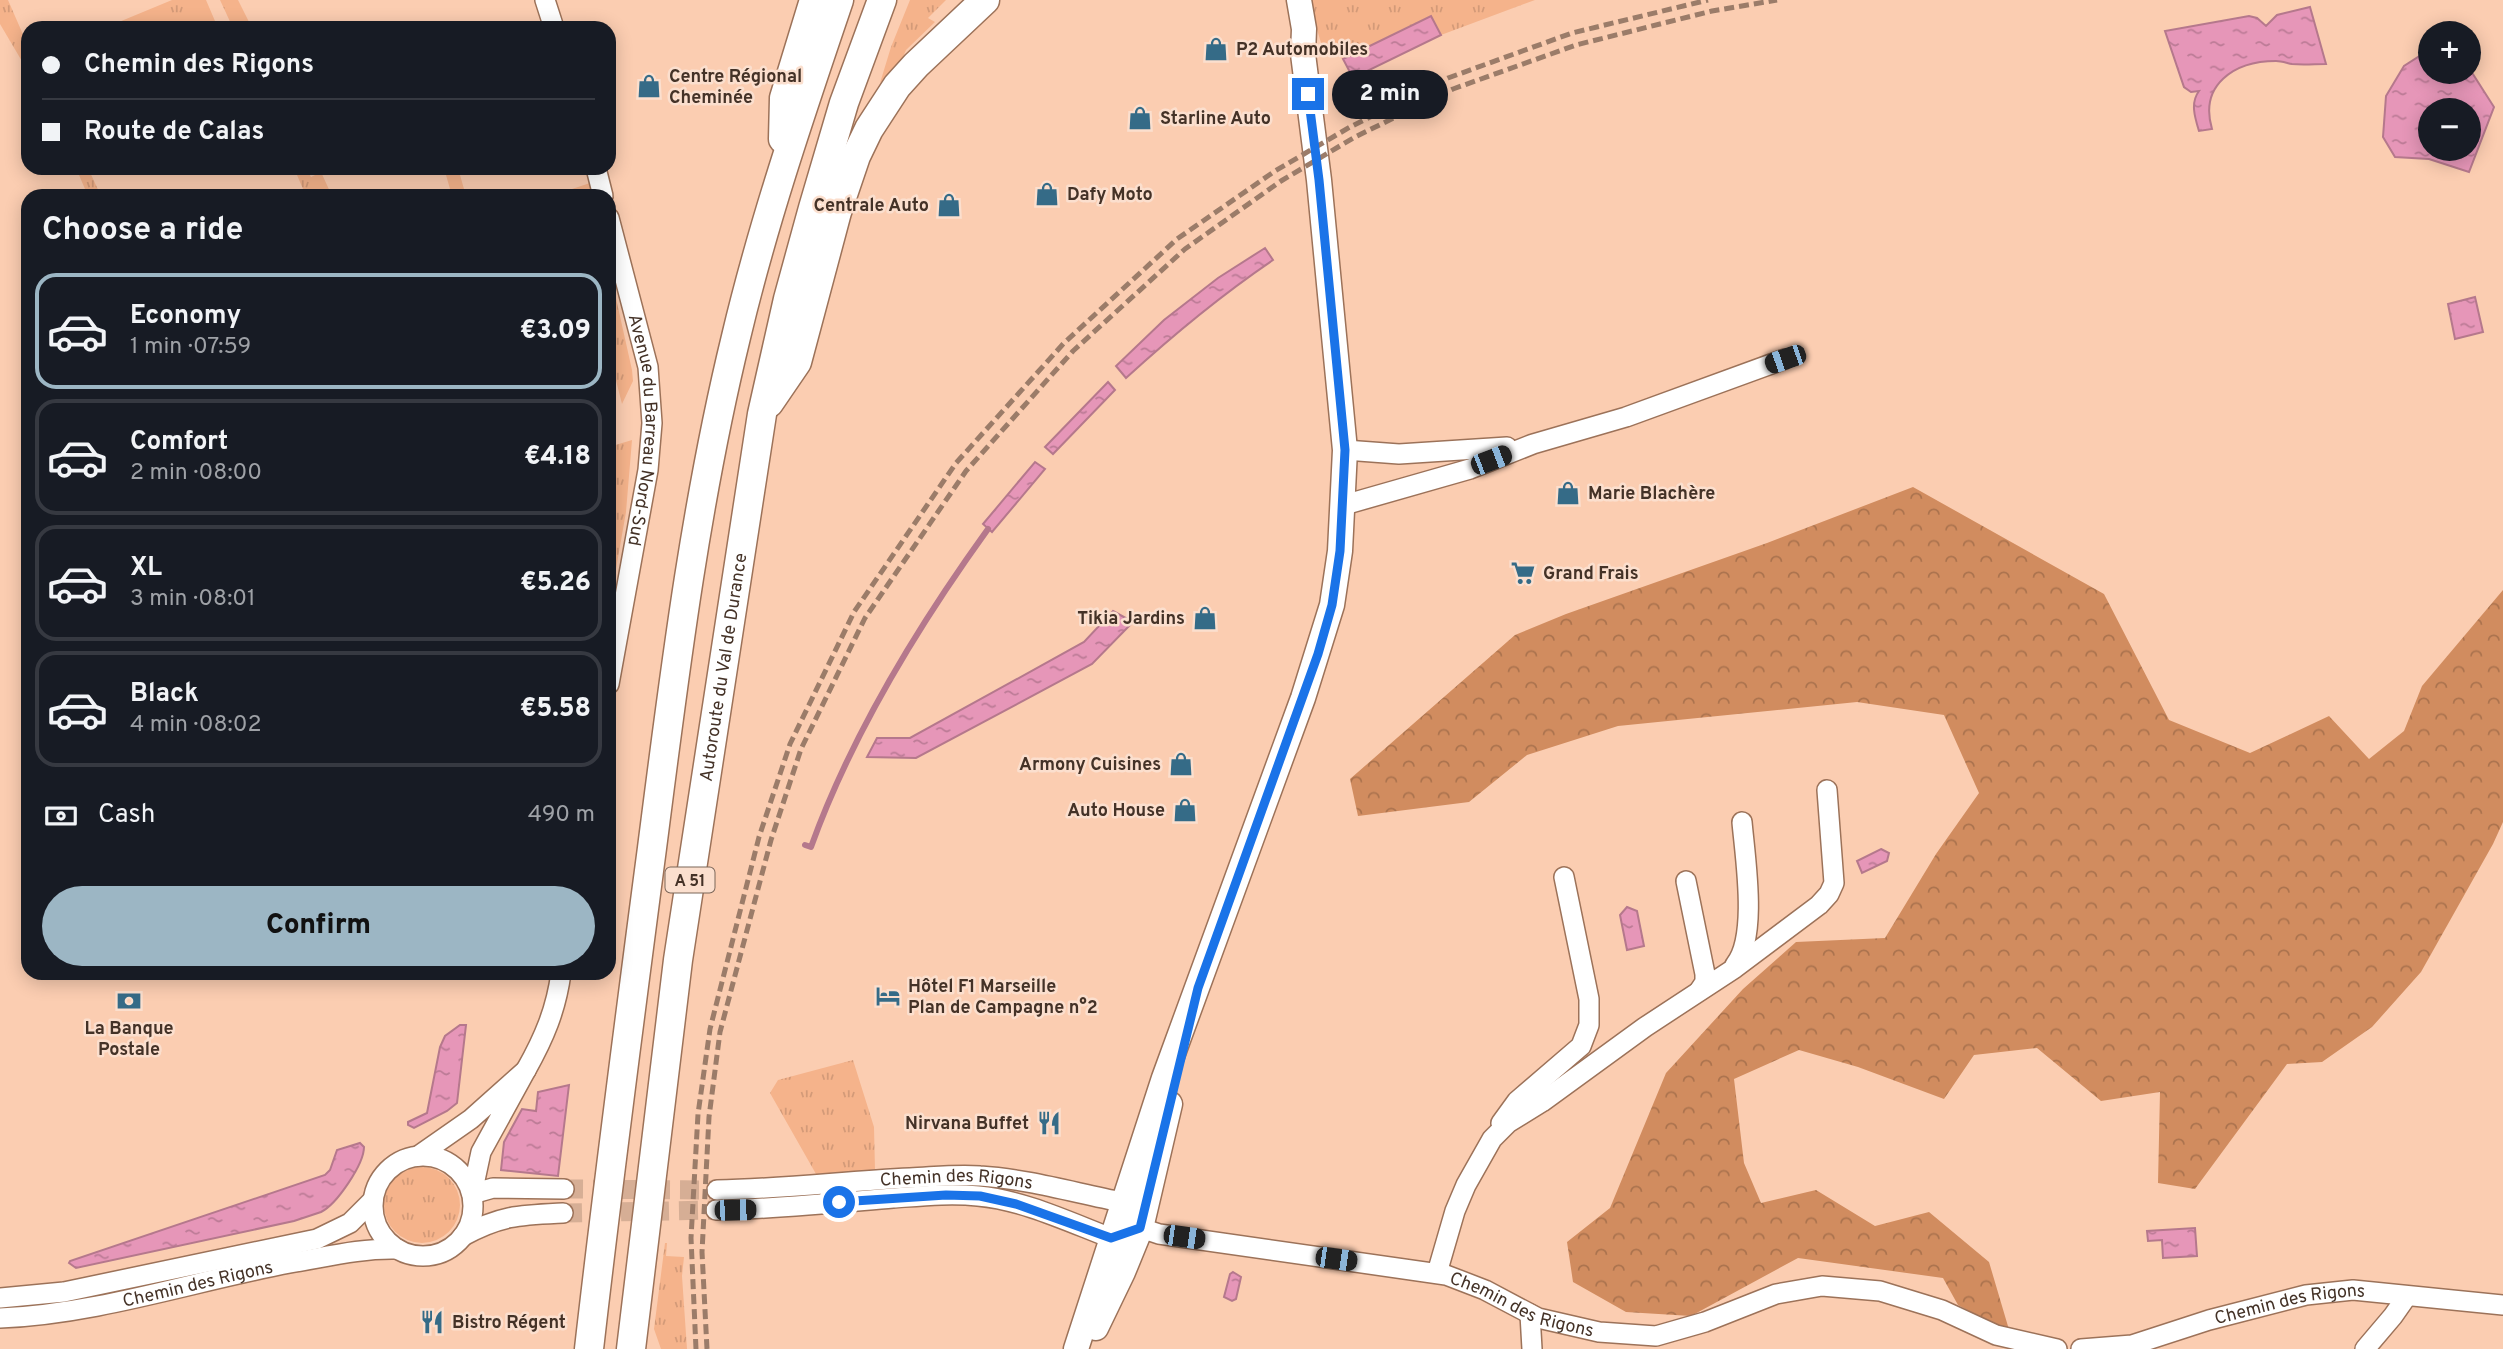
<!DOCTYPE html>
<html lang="en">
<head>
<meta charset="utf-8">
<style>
  body { margin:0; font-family:Overpass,sans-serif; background:#20242c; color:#f1f3f6; height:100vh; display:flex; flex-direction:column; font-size:26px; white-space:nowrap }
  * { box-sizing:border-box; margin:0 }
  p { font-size:23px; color:#9ea1a6 }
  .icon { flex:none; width:38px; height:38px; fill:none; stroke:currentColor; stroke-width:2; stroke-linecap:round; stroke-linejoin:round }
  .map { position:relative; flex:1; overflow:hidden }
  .side { position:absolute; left:21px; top:189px; width:595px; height:791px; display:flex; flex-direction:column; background:#171b24; border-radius:21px; box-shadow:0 4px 18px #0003 }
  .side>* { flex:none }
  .guide { position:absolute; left:21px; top:21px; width:595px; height:154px; border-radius:21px; box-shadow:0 4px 18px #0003; display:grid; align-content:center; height:154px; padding:0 21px; background:#171b24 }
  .buttons { position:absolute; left:2418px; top:21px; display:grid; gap:14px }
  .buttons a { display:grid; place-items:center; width:63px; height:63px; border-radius:50%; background:#171b24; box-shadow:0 4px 18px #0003; font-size:35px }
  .end { position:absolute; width:32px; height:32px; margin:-16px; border:9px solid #1a73e8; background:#fff; box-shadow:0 0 0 4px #fff }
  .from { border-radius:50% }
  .bubble { position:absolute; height:49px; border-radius:24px; background:#171b24; box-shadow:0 4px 18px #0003; font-size:23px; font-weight:800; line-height:49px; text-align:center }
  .car { position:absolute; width:21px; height:42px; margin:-21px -10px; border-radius:9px; box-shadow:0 0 5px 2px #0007; background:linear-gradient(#222 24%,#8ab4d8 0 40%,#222 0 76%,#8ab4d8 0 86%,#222 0) }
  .guide b { display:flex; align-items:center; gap:24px; height:66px; font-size:26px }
  .guide b+b { border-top:2px solid #363941 }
  .guide i { width:18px; height:18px; background:#f1f3f6 }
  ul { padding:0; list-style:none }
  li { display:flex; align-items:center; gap:21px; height:116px; margin:0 14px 10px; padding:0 7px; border:4px solid #363941; border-radius:21px }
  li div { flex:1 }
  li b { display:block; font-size:26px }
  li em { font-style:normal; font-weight:800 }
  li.active { border-color:#9cb6c4 }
  li>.icon { width:63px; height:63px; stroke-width:1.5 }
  h2 { padding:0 21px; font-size:32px; line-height:84px }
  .pay { display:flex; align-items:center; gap:18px; height:77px; padding:0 21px; font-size:26px }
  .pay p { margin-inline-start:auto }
  .action { display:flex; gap:14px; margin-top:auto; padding:14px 21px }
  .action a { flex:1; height:80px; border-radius:42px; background:#9cb6c4; color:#111; font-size:28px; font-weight:800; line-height:80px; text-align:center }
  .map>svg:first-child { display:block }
  .grass { fill:url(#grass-tufts) }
  .forest { fill:url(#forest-crowns) }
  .water { fill:url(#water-ripples); stroke:#b5788c; stroke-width:2; fill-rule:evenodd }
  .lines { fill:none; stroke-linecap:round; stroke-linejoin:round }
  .stream { stroke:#b5788c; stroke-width:6 }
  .minor-tunnel { stroke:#d6ae95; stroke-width:19; stroke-dasharray:19 10; stroke-linecap:butt }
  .minor-casing { stroke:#9c7259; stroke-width:22 }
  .major-casing { stroke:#9c7259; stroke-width:27 }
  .highway-casing { stroke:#9c7259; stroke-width:31 }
  .minor { stroke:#fff; stroke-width:19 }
  .major { stroke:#fff; stroke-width:24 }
  .highway { stroke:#fff; stroke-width:28 }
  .rail { stroke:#9b7c69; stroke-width:5; stroke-dasharray:10 5; stroke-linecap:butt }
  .route { stroke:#1a73e8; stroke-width:9 }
  .labels { text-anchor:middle; stroke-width:5; stroke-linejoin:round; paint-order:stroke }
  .shield { fill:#fbdfce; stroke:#7b6659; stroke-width:2 }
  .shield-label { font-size:16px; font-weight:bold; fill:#443227 }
  .poi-label { font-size:18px; font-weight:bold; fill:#443227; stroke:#fbdfce; text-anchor:start }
  .street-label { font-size:18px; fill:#443227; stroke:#fbdfce }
</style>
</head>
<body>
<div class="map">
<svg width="2503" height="1349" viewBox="0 0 2503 1349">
  <defs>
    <pattern id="grass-tufts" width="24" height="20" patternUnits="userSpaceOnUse" patternTransform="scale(1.75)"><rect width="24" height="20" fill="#f5b38b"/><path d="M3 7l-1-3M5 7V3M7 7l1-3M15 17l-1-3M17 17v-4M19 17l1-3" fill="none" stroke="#d39a78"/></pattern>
    <pattern id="forest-crowns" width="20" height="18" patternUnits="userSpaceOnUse" patternTransform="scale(1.75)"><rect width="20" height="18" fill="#d18c5f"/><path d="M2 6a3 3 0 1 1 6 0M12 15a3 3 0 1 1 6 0" fill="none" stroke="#ab734e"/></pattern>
    <pattern id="water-ripples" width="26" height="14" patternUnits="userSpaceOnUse" patternTransform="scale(1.75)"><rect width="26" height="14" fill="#e696b8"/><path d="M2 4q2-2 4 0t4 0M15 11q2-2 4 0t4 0" fill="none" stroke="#bc7b96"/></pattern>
  </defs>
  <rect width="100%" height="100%" fill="#fbcdb1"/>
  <!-- grass -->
  <path class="grass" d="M0,0H8L28,46V67L26,68L0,24Z
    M172,0H206L218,28H116L114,24Z
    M220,0H238L252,28H233Z
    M910,0H946L928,18L935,22L906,50L900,64L880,83L891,47Z
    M1308,0H1535L1441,35L1431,16L1343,59L1322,46Z
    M76,168H88L101,196H88Z
    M294,168H306L311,177L321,172L332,196H306Z
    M444,168H458L466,196H452Z
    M590,183L593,196H570L569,190Z
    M609,267L632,370L633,381L622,404L609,353Z
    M632,440L626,512L609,609V447Z
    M853,1060L874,1127L875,1170L816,1174L770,1093L778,1080Z
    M384 1205a38 38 0 1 1 76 0a38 38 0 1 1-76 0Z
    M665,1243H667L666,1256L684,1257L682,1276L687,1349H661L654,1329Z"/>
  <!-- forest -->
  <path class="forest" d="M1913,487L2104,594L2169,720L2250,753L2329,716L2369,759L2404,731L2422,686L2503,590V822L2493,844L2421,972L2372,1027L2322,1062L2287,1064L2195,1189L2158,1183L2160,1092L2101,1101L2037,1048L1974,1055L1944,1099L1858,1067L1799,1050L1734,1079L1744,1163L1761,1203L1816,1190L1875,1226L1929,1212L1989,1262L2010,1333L1958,1305L1943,1278L1798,1258L1691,1316L1626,1312L1573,1282L1567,1242L1610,1208L1666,1073L1743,989L1796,942L1885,938L1936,854L1979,793L1944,715L1857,702L1618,726L1527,755L1469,802L1358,816L1350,779L1515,635L1566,614L1767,543Z"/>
  <!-- water -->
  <path class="water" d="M2310,7L2326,64C2315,64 2303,65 2292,64C2287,63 2281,61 2276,61C2234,61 2199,85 2212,129L2199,131C2195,118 2190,103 2199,91L2191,92L2184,87L2165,31L2249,16L2257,18L2266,26L2277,15Z
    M1431,16L1441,35L1353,78L1343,59Z
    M2429,50L2431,51V72H2469V68L2494,107L2469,172L2429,159L2395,157L2383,137L2386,96L2404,66ZM2431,110H2469V149H2431Z
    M1265,248L1273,260C1220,296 1173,335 1126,378L1116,366L1164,320L1218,278Z
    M2475,297L2483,332L2455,339L2448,304Z
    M1108,382L1115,390L1053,454L1045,447Z
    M1035,462L1045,469L992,532L983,524Z
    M1113,611L1133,622L1092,664L916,758L867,757L877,738H910L1084,642Z
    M1881,849L1889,853L1887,861L1862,873L1857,861Z
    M1627,907L1637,911L1644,946L1627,950L1620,915Z
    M460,1025H466L457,1103L447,1111L414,1128L408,1125V1122L427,1113L440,1047L445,1036Z
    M569,1085L558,1176L501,1170L504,1142L522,1109L536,1111L538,1092Z
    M360,1143L364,1147C364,1164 337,1204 321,1212C312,1215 303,1218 294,1221L76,1268L69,1263L70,1261L325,1175L330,1170L337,1150Z
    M2195,1228L2197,1256L2163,1258L2162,1240L2148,1241L2147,1231Z
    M1233,1272L1241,1277L1236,1299L1232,1301L1224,1297L1230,1274Z"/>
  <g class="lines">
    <!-- stream -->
    <path class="stream" d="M805,845L811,847C852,733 918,626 988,529"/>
    <!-- minor-tunnel -->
    <path class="minor-tunnel" d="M564,1189L717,1190
      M563,1213L716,1210"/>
    <!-- minor casing -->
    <g class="minor-casing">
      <g id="minor">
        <path d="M545,0L554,28"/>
        <path d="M596,168L603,196"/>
        <path id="s1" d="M609,218L648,367L652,423L648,470L609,684"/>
        <path d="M1345,450L1399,454L1507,447"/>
        <path d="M1344,505L1470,469L1533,444L1626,417L1785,359"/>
        <path d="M1686,881L1705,974V982L1699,991"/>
        <path d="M1735,965C1758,937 1745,857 1742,822"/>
        <path d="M526,1070C544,1038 556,1010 561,973"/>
        <path d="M1501,1123L1517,1101L1581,1046L1589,1025V999L1564,877"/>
        <circle cx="423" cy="1206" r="50"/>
        <path d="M418,1156L471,1119L526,1070L481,1152L472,1194L493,1188L564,1189"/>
        <path id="s2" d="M717,1190C781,1189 846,1181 910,1178C933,1177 957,1174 980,1176C1028,1179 1075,1193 1122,1202L1141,1228L1159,1234L1446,1275L1485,1290L1538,1318L1599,1332L1656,1336L1705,1322L1776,1294L1822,1286L1880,1291L1942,1310L1996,1335L2057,1349"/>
        <path d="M716,1210C775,1209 834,1203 893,1198C921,1196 950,1193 978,1196C1023,1200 1069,1222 1111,1238L1123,1234"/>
        <path d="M463,1236C501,1215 521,1215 563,1213"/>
        <path d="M1437,1273L1455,1211L1466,1185L1492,1139L1508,1123L1542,1102L1645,1027L1735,968L1819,905L1829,894L1834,883L1827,790"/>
        <path d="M0,1298L64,1292L317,1239L350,1223L373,1200"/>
        <path d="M1530,1314L1532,1349"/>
        <path id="s3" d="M0,1318C98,1314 194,1281 290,1263C326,1257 361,1248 397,1249"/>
        <path id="s4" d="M2081,1349L2132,1345L2209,1320L2306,1295L2353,1290L2503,1305"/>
        <path d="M2365,1349L2393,1316L2407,1296"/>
      </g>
    </g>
    <!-- major casing -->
    <g class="major-casing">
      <path id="major" d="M1096,1328L1123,1272L1141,1228L1170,1104
        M1076,1349L1164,1078L1303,698L1332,605L1340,551L1345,450L1319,180L1303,54L1304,29L1299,0"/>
    </g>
    <!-- highway casing -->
    <g class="highway-casing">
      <g id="highway">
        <path d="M783,139L784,98L814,0"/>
        <path d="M769,403L797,362L837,212L856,156L869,129L897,86L916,65L985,0"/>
        <path d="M589,1349C608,1182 630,1015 652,848C674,677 695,505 736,337C763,223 801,112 839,0"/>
        <path id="s5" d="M631,1349L678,960L762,414L788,299L813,208L844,103L882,0"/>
      </g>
    </g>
    <!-- minor -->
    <use href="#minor" class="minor"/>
    <!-- major -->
    <use href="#major" class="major"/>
    <!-- highway -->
    <use href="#highway" class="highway"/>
    <!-- rail -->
    <path class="rail" d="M696,1349L691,1238L698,1114L710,1029L759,837L790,744L854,612L956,463L1064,343L1177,239L1275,171L1350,127L1448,78L1572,33L1708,0
      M707,1349L702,1252L709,1117L720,1032L771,840L801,749L865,618L966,471L1073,351L1185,249L1281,181L1355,137L1453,89L1576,45L1712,11L1777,0"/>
  </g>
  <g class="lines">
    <!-- route -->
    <path class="route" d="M839,1202L946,1195L980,1196L1016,1204L1111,1238L1140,1228L1198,988L1318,654L1332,605L1340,551L1345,450L1319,180L1308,94"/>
  </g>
  <!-- icons -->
  <defs>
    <g id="shop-bare" transform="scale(1.89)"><path d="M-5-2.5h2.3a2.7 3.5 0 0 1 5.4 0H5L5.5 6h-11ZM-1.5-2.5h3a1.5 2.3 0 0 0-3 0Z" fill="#356b87" stroke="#fbdfce" stroke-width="2.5" paint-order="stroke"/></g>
    <g id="supermarket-bare" transform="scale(1.89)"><path d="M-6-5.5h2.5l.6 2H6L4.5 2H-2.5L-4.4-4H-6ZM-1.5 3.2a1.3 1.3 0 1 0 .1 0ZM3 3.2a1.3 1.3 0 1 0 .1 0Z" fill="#356b87" stroke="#fbdfce" stroke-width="2.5" paint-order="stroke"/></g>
    <g id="hotel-bare" transform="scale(1.89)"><path d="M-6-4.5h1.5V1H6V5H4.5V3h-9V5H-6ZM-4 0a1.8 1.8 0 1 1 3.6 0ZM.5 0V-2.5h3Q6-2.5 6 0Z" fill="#356b87" stroke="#fbdfce" stroke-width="2.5" paint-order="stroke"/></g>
    <g id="bank-bare" transform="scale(1.89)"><path d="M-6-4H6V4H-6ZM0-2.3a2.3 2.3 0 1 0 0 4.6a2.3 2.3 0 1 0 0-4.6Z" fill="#356b87" stroke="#fbdfce" stroke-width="2.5" paint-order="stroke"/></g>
    <g id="restaurant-bare" transform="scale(1.89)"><path d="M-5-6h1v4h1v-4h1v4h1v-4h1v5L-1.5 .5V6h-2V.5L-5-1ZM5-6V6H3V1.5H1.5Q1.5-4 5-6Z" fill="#356b87" stroke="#fbdfce" stroke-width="2.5" paint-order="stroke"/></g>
  </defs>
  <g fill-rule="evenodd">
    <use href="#shop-bare" x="1216" y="49"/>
    <use href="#shop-bare" x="649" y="86"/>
    <use href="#shop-bare" x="1140" y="118"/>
    <use href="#shop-bare" x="1047" y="194"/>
    <use href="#shop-bare" x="949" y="205"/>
    <use href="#shop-bare" x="1568" y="493"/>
    <use href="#supermarket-bare" x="1523" y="573"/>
    <use href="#shop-bare" x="1205" y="618"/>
    <use href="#shop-bare" x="1181" y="764"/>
    <use href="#shop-bare" x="1185" y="810"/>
    <use href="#hotel-bare" x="888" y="996"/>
    <use href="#bank-bare" x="129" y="1001"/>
    <use href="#restaurant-bare" x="1049" y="1123"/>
    <use href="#restaurant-bare" x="432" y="1322"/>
  </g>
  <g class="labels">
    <!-- shield labels -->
    <rect class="shield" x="665.5" y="867.5" width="49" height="25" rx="5"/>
    <g class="shield-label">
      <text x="690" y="886">A 51</text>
    </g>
    <!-- poi labels -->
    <g class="poi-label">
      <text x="1236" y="55">P2 Automobiles</text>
      <text x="669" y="82">Centre Régional<tspan x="669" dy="21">Cheminée</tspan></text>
      <text x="1160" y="124">Starline Auto</text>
      <text x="1067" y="200">Dafy Moto</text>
      <text x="929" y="211" text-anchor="end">Centrale Auto</text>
      <text x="1588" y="499">Marie Blachère</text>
      <text x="1543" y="579">Grand Frais</text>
      <text x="1185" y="624" text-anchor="end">Tikia Jardins</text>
      <text x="1161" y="770" text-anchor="end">Armony Cuisines</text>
      <text x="1165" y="816" text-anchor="end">Auto House</text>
      <text x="908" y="992">Hôtel F1 Marseille<tspan x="908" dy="21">Plan de Campagne n°2</tspan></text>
      <text x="129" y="1034" text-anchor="middle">La Banque<tspan x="129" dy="21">Postale</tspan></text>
      <text x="1029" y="1129" text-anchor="end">Nirvana Buffet</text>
      <text x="452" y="1328">Bistro Régent</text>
    </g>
    <!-- street labels -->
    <g class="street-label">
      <text dy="6" stroke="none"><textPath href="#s1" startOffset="217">Avenue du Barreau Nord-Sud</textPath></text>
      <text dy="6" stroke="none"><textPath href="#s5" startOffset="688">Autoroute du Val de Durance</textPath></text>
      <text dy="6" stroke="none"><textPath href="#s2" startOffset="240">Chemin des Rigons</textPath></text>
      <text dy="6" stroke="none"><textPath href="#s3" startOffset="201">Chemin des Rigons</textPath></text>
      <text dy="6" stroke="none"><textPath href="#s2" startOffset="831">Chemin des Rigons</textPath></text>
      <text dy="6" stroke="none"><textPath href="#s4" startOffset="215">Chemin des Rigons</textPath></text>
    </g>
  </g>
</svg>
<div class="buttons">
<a>+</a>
<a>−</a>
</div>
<i class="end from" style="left:839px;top:1202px"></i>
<i class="end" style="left:1308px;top:94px"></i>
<div class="bubble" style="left:1332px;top:70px;width:116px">2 min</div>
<i class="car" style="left:1785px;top:359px;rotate:251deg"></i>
<i class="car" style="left:1491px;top:460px;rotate:69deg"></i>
<i class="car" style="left:735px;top:1210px;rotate:89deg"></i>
<i class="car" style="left:1184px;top:1237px;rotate:98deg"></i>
<i class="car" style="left:1336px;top:1259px;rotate:98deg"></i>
<div class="guide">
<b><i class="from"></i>Chemin des Rigons</b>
<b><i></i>Route de Calas</b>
</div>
<section class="side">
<h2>Choose a ride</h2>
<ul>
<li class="active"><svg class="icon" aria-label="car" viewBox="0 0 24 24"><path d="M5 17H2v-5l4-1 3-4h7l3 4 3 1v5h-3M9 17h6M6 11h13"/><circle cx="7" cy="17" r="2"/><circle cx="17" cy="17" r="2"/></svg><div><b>Economy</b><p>1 min · 07:59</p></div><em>€3.09</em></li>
<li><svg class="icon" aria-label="car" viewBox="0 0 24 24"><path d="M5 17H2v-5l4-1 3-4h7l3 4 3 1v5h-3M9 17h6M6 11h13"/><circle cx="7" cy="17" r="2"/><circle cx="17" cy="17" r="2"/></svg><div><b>Comfort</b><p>2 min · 08:00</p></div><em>€4.18</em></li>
<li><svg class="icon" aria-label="car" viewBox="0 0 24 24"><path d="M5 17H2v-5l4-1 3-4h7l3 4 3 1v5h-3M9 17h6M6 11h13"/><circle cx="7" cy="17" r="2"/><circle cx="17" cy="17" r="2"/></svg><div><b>XL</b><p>3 min · 08:01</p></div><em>€5.26</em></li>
<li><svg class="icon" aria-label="car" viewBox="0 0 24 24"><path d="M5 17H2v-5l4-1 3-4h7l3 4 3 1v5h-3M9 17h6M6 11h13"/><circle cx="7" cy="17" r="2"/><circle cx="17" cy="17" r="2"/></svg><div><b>Black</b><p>4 min · 08:02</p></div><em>€5.58</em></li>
</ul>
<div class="pay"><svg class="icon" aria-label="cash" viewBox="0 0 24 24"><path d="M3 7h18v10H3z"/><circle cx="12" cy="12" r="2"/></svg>Cash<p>490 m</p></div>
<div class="action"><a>Confirm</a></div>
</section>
</div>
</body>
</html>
